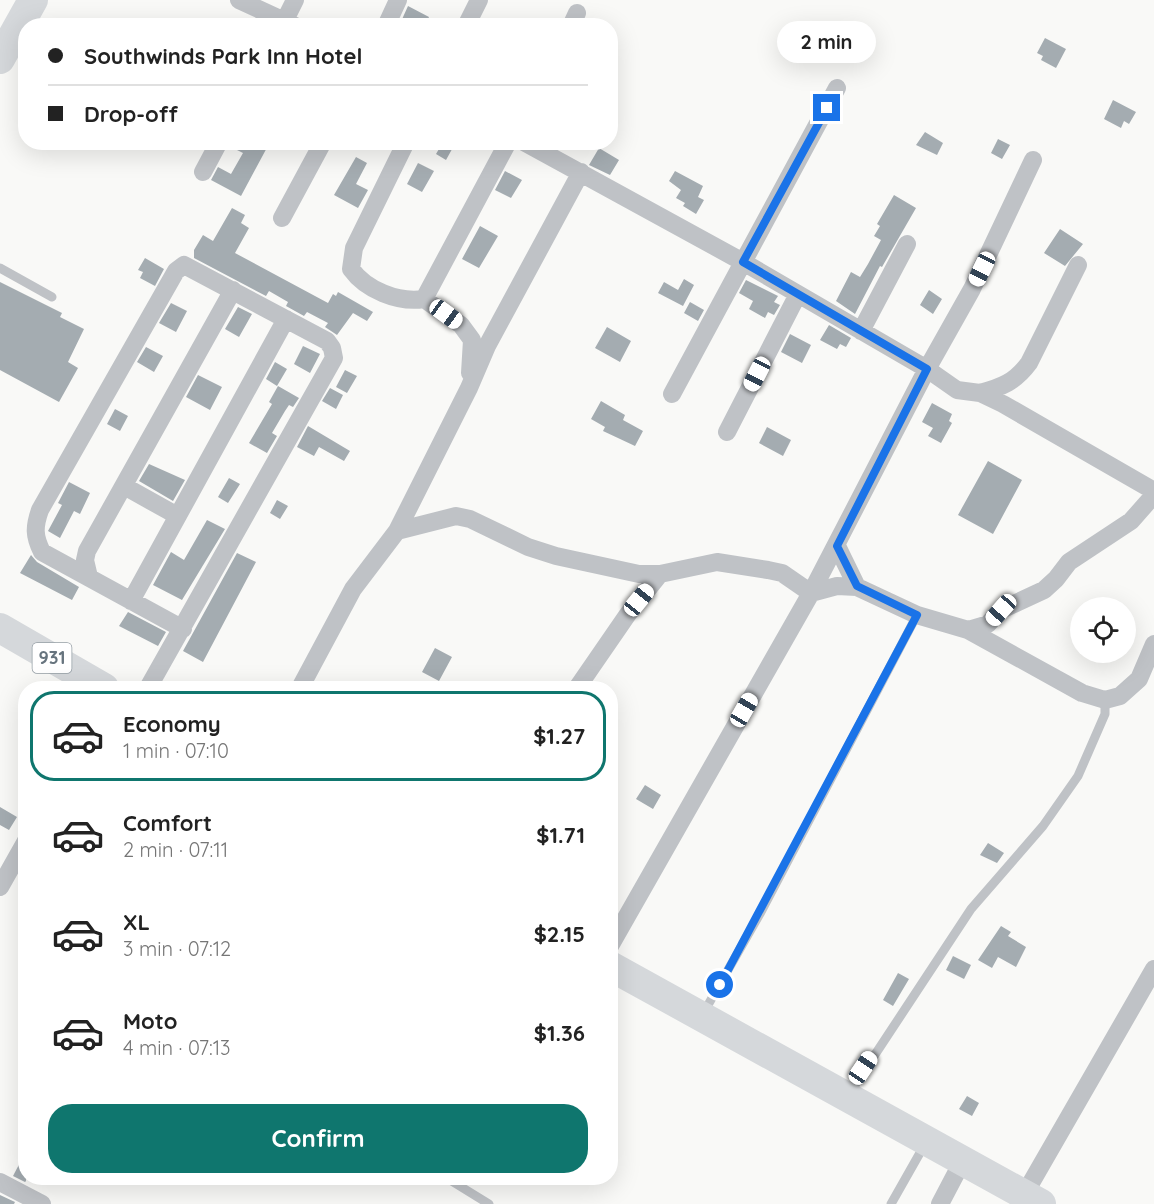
<!DOCTYPE html>
<html lang="en">
<head>
<meta charset="utf-8">
<style>
  body { margin:0; font-family:Quicksand,sans-serif; background:#f6f6f6; color:#222; height:100vh; display:flex; flex-direction:column; font-size:22px; white-space:nowrap }
  * { box-sizing:border-box; margin:0 }
  p { font-size:20px; color:#767676 }
  .icon { flex:none; width:33px; height:33px; fill:none; stroke:currentColor; stroke-width:2; stroke-linecap:round; stroke-linejoin:round }
  .map { position:relative; flex:1; overflow:hidden }
  .panel { position:absolute; left:18px; top:681px; width:600px; height:504px; display:flex; flex-direction:column; background:#fff; border-radius:24px; box-shadow:0 6px 24px #0002 }
  .panel>* { flex:none }
  .banner { position:absolute; left:18px; top:18px; width:600px; height:132px; border-radius:24px; box-shadow:0 6px 24px #0002; display:grid; align-content:center; height:132px; padding:0 30px; background:#fff }
  .controls { position:absolute; left:1070px; top:597px; display:grid; gap:12px }
  .controls a { display:grid; place-items:center; width:66px; height:66px; border-radius:50%; background:#fff; box-shadow:0 6px 24px #0002; font-size:30px }
  .end { position:absolute; width:27px; height:27px; margin:-14px; border:8px solid #1a73e8; background:#fff; box-shadow:0 0 0 3px #fff }
  .from { border-radius:50% }
  .bubble { position:absolute; height:42px; border-radius:21px; background:#fff; box-shadow:0 6px 24px #0002; font-size:20px; font-weight:800; line-height:42px; text-align:center }
  .car { position:absolute; width:18px; height:36px; margin:-18px -9px; border-radius:8px; box-shadow:0 0 4px 2px #0007; background:linear-gradient(#fff 24%,#345 0 40%,#fff 0 76%,#345 0 86%,#fff 0) }
  .banner b { display:flex; align-items:center; gap:21px; height:57px; font-size:22px }
  .banner b+b { border-top:2px solid #e0e0e0 }
  .banner i { width:15px; height:15px; background:#222 }
  ul { padding:10px 0 0; list-style:none }
  li { display:flex; align-items:center; gap:18px; height:90px; margin:0 12px 9px; padding:0 18px; border:3px solid transparent; border-radius:24px }
  li div { flex:1 }
  li b { display:block; font-size:22px }
  li em { font-style:normal; font-weight:800 }
  li.on { border-color:#0f766e }
  li>.icon { width:54px; height:54px; stroke-width:1.5 }
  .action { display:flex; gap:12px; margin-top:auto; padding:12px 30px }
  .action a { flex:1; height:69px; border-radius:24px; background:#0f766e; color:#fff; font-size:24px; font-weight:800; line-height:69px; text-align:center }
  .map>svg:first-child { display:block }
  .building { fill:#a4acb1 }
  .lines { fill:none; stroke-linecap:round; stroke-linejoin:round }
  .service { stroke:#bfc2c6; stroke-width:9 }
  .minor { stroke:#bfc2c6; stroke-width:18 }
  .trunk { stroke:#d5d8db; stroke-width:30 }
  .route { stroke:#1a73e8; stroke-width:8 }
  .labels { text-anchor:middle; stroke-width:6; stroke-linejoin:round; paint-order:stroke }
  .shield { fill:#fff; stroke:#959ea5; stroke-width:1.5 }
  .shield-label { font-size:18px; font-weight:bold; fill:#67747e }
</style>
</head>
<body>
<div class="map">
<svg width="1154" height="1204" viewBox="0 0 1154 1204">
  <rect width="100%" height="100%" fill="#f9f9f7"/>
  <!-- building -->
  <path class="building" d="M408,6L429,17L425,26H399Z
    M1045,38L1066,49L1056,68L1041,60L1043,56L1037,53Z
    M1113,100L1136,112L1129,124L1124,121L1121,128L1104,119Z
    M925,132L943,143L937,155L916,145Z
    M998,139L1010,145L1002,159L991,153Z
    M230,142H270L241,196L211,180L218,167L231,174L243,153L229,146Z
    M443,142H456L446,160L436,154Z
    M599,148L619,160L610,175L589,165Z
    M356,157L367,163L356,184L368,190L358,208L334,195Z
    M418,163L434,171L422,192L407,184Z
    M505,171L522,180L511,198L495,190Z
    M675,171L703,186L698,197L704,200L696,214L683,206L685,203L676,198L681,190L669,181Z
    M894,195L916,208L882,267L880,266L855,314L836,301L851,272L860,277L868,264L881,240L874,236L880,226L877,224Z
    M232,208L245,215L241,223L249,228L235,253L328,303L333,294L336,296L338,292L373,312L367,321L353,313L337,335L325,327L328,323L307,312L304,316L286,306L288,302L269,291L266,296L194,258V250L203,235L213,241Z
    M480,226L498,236L479,268L462,259Z
    M1060,229L1083,244L1065,266L1044,253Z
    M145,258L164,269L155,286L140,278L143,272L138,270Z
    M684,279L694,285L683,306L658,293L664,282L678,290Z
    M746,280L778,296L774,302L780,305L774,315L768,312L765,318L749,309L753,301L739,293Z
    M0,282L62,313L60,317L84,329L68,362L78,368L59,402L0,370Z
    M929,290L942,299L933,314L920,305Z
    M690,302L704,310L698,321L684,313Z
    M171,303L187,311L176,332L159,323Z
    M238,307L252,314L239,337L225,329Z
    M829,325L851,338L846,347L840,344L837,349L820,340Z
    M607,327L631,341L620,362L595,348Z
    M790,334L811,345L802,363L781,352Z
    M303,346L320,354L310,373L294,364Z
    M146,347L163,356L154,372L137,362Z
    M275,362L287,369L277,386L266,379Z
    M345,370L357,376L347,393L336,387Z
    M198,375L222,387L210,410L186,397Z
    M278,386L299,398L293,407L289,405L285,411L272,433L277,436L267,453L249,443L272,404L269,402Z
    M330,388L343,395L336,409L322,401Z
    M601,401L625,415L623,420L643,431L635,446L603,431L605,427L591,419Z
    M932,403L952,414L949,421L952,423L941,443L928,436L933,428L922,422Z
    M115,409L128,416L120,431L107,424Z
    M308,426L350,451L344,461L319,447L314,456L297,447Z
    M767,427L791,440L783,456L759,443Z
    M988,461L1022,480L993,534L958,515Z
    M149,464L185,480L173,501L139,481Z
    M229,478L240,484L228,503L218,497Z
    M69,482L90,493L80,514L74,511L60,538L48,531L62,505L58,503Z
    M277,500L288,506L280,519L270,513Z
    M207,520L225,529L182,600L153,585L171,552L184,560Z
    M237,553L256,562L203,662L183,651Z
    M31,555L37,562L79,587L72,600L20,573Z
    M128,612L166,632L158,646L119,626Z
    M435,648L452,657L439,681L422,672Z
    M645,785L661,795L653,809L636,799Z
    M0,807L17,817L9,830L0,825Z
    M988,843L1004,853L997,863L980,855Z
    M1001,926L1011,932L1008,936L1026,947L1016,967L998,957L992,968L978,960Z
    M953,956L971,965L964,979L946,970Z
    M898,973L909,979L893,1006L883,1000Z
    M967,1096L979,1103L972,1116L959,1109Z
    M26,1151V1181L25,1182L13,1176Z
    M0,1195L15,1202L14,1204H0Z"/>
  <g class="lines">
    <!-- service -->
    <path class="service" d="M0,268L52,297
      M704,1012L761,912L917,615
      M849,1094L971,909L1043,826L1078,776L1105,714V700
      M450,1180L489,1204
      M891,1204L925,1144"/>
    <!-- minor -->
    <path class="minor" d="M239,0L295,26
      M282,26L295,0
      M386,26L398,0
      M466,26L479,0
      M571,26L577,13
      M406,142L354,248L351,269C366,290 398,303 424,299L461,325L472,340L470,373
      M524,142L743,262L927,369L811,593L610,946
      M1033,160L972,289L927,369L957,390L980,393L1003,404L1154,491
      M203,172L219,142
      M282,218L323,142
      M424,299L508,142
      M861,331L907,244
      M980,393C1002,387 1015,382 1029,363L1078,265
      M672,394L837,88
      M727,432L797,296
      M124,486L176,515
      M397,531L456,516L470,519L528,547L556,556L639,574H660L717,562L768,570L782,573L811,593L837,586L857,587
      M837,546L857,587L917,615L968,630L988,624L1001,610L1044,590L1056,579L1069,562L1131,521L1154,495
      M89,577L85,560L87,551L233,290
      M131,601L286,319
      M968,630L1082,693L1105,700L1120,696L1139,679L1154,644
      M148,688L334,358L332,348L327,341L184,265L176,271L40,510C34,527 34,536 42,552L183,629
      M300,688L353,589L397,531L469,388L487,346L581,172
      M577,688L628,614L660,574
      M0,887L26,841
      M0,1182L42,1204
      M1024,1195L1154,969
      M940,1204L962,1162"/>
    <!-- trunk -->
    <path class="trunk" d="M0,59L33,0
      M0,628L104,688
      M610,966L1041,1204"/>
  </g>
  <g class="lines">
    <!-- route -->
    <path class="route" d="M720,985L917,615L857,586L837,546L927,369L743,262L827,108"/>
  </g>
  <g class="labels">
    <!-- shield labels -->
    <rect class="shield" x="32.5" y="643" width="39" height="30" rx="4.5"/>
    <g class="shield-label">
      <text x="52" y="664">931</text>
    </g>
  </g>
</svg>
<div class="controls">
<a><svg class="icon" aria-label="locate" viewBox="0 0 24 24"><circle cx="12" cy="12" r="6"/><path d="M12 2v4M12 18v4M2 12h4M18 12h4"/></svg></a>
</div>
<i class="end from" style="left:720px;top:985px"></i>
<i class="end" style="left:827px;top:108px"></i>
<div class="bubble" style="left:777px;top:21px;width:99px">2 min</div>
<i class="car" style="left:982px;top:269px;rotate:206deg"></i>
<i class="car" style="left:446px;top:314px;rotate:126deg"></i>
<i class="car" style="left:757px;top:374px;rotate:207deg"></i>
<i class="car" style="left:639px;top:600px;rotate:39deg"></i>
<i class="car" style="left:1001px;top:610px;rotate:222deg"></i>
<i class="car" style="left:744px;top:710px;rotate:30deg"></i>
<i class="car" style="left:863px;top:1068px;rotate:34deg"></i>
<div class="banner">
<b><i class="from"></i>Southwinds Park Inn Hotel</b>
<b><i></i>Drop-off</b>
</div>
<section class="panel">
<ul>
<li class="on"><svg class="icon" aria-label="car" viewBox="0 0 24 24"><path d="M5 17H2v-5l4-1 3-4h7l3 4 3 1v5h-3M9 17h6M6 11h13"/><circle cx="7" cy="17" r="2"/><circle cx="17" cy="17" r="2"/></svg><div><b>Economy</b><p>1 min · 07:10</p></div><em>$1.27</em></li>
<li><svg class="icon" aria-label="car" viewBox="0 0 24 24"><path d="M5 17H2v-5l4-1 3-4h7l3 4 3 1v5h-3M9 17h6M6 11h13"/><circle cx="7" cy="17" r="2"/><circle cx="17" cy="17" r="2"/></svg><div><b>Comfort</b><p>2 min · 07:11</p></div><em>$1.71</em></li>
<li><svg class="icon" aria-label="car" viewBox="0 0 24 24"><path d="M5 17H2v-5l4-1 3-4h7l3 4 3 1v5h-3M9 17h6M6 11h13"/><circle cx="7" cy="17" r="2"/><circle cx="17" cy="17" r="2"/></svg><div><b>XL</b><p>3 min · 07:12</p></div><em>$2.15</em></li>
<li><svg class="icon" aria-label="car" viewBox="0 0 24 24"><path d="M5 17H2v-5l4-1 3-4h7l3 4 3 1v5h-3M9 17h6M6 11h13"/><circle cx="7" cy="17" r="2"/><circle cx="17" cy="17" r="2"/></svg><div><b>Moto</b><p>4 min · 07:13</p></div><em>$1.36</em></li>
</ul>
<div class="action"><a>Confirm</a></div>
</section>
</div>
</body>
</html>
